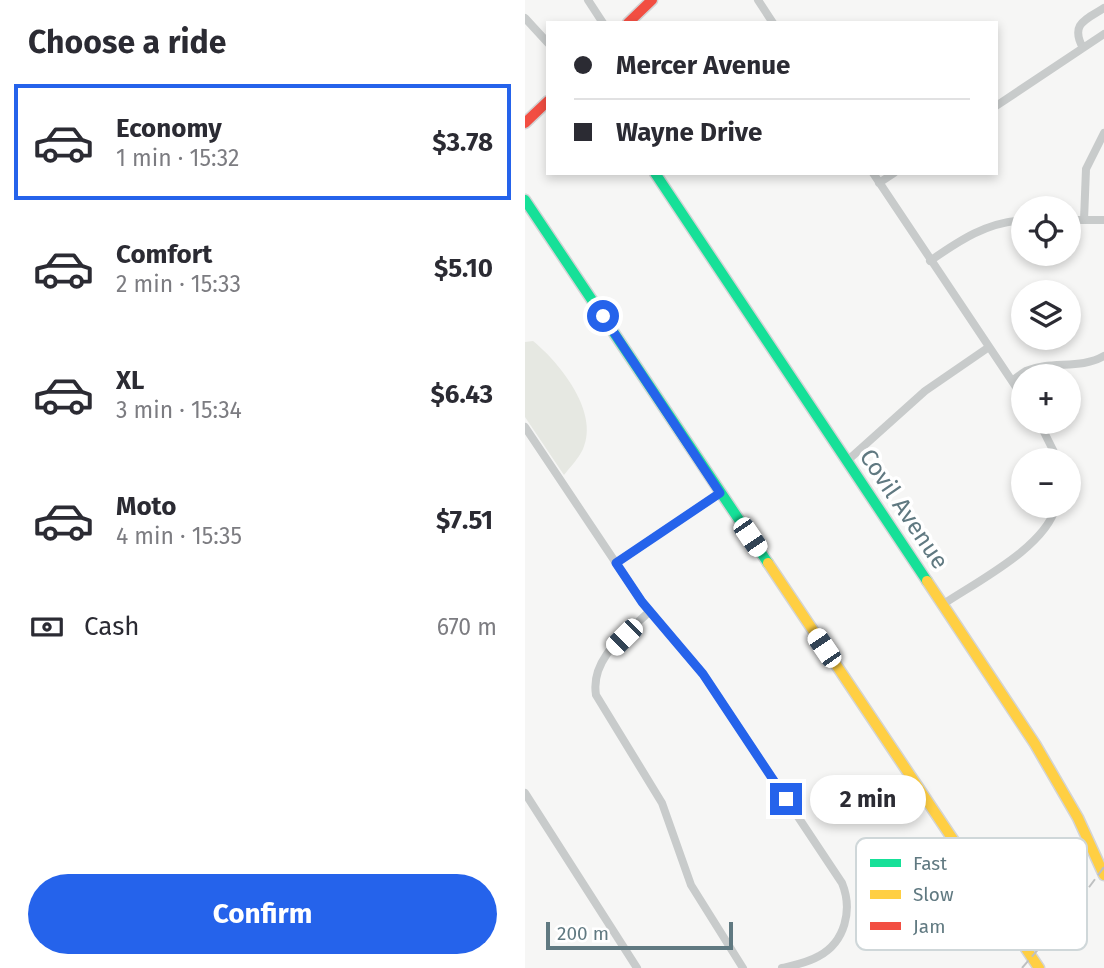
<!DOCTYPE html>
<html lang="en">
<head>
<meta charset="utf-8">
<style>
  body { margin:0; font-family:"Fira Sans",sans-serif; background:#f7f7f7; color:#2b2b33; height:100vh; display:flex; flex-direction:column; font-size:26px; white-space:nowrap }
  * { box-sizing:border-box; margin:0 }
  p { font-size:23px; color:#7c7c81 }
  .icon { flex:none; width:38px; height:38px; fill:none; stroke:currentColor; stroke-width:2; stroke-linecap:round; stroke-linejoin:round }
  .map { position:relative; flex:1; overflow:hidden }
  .drawer { display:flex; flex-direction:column; background:#fff; width:525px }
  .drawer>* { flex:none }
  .banner { position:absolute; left:21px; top:21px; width:452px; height:154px; border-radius:0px; box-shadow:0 4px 10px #0003; display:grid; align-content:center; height:154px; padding:0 28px; background:#fff }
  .fabs { position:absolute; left:486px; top:196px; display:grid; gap:14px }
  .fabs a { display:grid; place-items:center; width:70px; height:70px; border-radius:50%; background:#fff; box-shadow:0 4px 10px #0003; font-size:35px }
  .scale { position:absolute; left:21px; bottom:18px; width:187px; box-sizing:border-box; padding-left:7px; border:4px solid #607981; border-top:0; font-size:19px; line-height:24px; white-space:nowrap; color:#607981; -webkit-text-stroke:5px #fff; paint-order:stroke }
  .end { position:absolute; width:32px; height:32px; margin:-16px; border:9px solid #2563eb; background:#fff; box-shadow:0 0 0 4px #fff }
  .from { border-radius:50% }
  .bubble { position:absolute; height:49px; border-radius:24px; background:#fff; box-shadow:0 4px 10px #0003; font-size:23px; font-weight:700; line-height:49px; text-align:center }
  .car { position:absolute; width:21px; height:42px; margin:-21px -10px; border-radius:9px; box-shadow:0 0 5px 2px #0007; background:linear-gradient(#fff 24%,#345 0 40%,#fff 0 76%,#345 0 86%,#fff 0) }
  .banner b { display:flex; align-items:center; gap:24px; height:66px; font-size:26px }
  .banner b+b { border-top:2px solid #e1e1e2 }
  .banner i { width:18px; height:18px; background:#2b2b33 }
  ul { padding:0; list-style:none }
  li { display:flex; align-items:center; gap:21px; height:116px; margin:0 14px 10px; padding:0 14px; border:4px solid transparent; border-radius:0px }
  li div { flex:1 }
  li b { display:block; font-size:26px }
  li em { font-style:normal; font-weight:700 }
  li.selected { border-color:#2563eb }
  li>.icon { width:63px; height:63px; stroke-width:1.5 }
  h2 { padding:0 28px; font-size:32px; line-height:84px }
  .pay { display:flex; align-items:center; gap:18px; height:77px; padding:0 28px; font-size:26px }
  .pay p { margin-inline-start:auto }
  .action { display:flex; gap:14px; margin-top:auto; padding:14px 28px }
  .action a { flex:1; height:80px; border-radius:42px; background:#2563eb; color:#fff; font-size:28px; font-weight:700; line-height:80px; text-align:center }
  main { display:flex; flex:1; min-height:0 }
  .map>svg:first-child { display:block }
  .green { fill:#e6e8e2 }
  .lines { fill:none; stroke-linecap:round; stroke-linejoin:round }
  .fast-casing { stroke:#d3d4d5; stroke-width:13 }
  .slow-casing { stroke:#d3d4d5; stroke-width:13 }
  .jam-casing { stroke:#d3d4d5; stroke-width:13 }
  .street { stroke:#c8cbcb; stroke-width:8 }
  .fast { stroke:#16e098; stroke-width:10 }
  .slow { stroke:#ffcf43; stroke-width:10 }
  .jam { stroke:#f24e42; stroke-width:10 }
  .rail { stroke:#bec0c1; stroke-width:2; stroke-dasharray:10 5; stroke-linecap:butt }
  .route { stroke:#2563eb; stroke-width:9 }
  .labels { text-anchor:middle; stroke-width:7; stroke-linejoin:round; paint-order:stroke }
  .street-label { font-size:24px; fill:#607981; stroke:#fff }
  .key { fill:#fff; stroke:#cfd7d9; stroke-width:2 }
  .key-label { font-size:19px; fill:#607981 }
</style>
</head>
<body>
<main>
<section class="drawer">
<h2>Choose a ride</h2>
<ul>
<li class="selected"><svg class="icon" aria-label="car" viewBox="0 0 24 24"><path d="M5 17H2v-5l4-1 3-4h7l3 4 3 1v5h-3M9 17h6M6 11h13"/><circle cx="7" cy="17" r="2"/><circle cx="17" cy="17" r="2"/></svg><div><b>Economy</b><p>1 min · 15:32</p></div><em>$3.78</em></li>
<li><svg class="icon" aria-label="car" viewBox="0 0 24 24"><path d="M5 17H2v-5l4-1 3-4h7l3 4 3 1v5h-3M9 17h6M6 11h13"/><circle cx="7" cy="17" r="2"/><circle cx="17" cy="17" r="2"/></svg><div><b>Comfort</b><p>2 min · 15:33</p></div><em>$5.10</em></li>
<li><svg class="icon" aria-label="car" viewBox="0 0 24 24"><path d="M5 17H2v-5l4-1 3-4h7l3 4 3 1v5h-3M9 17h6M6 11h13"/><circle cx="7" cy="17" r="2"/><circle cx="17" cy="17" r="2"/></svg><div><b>XL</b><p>3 min · 15:34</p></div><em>$6.43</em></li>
<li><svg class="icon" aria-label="car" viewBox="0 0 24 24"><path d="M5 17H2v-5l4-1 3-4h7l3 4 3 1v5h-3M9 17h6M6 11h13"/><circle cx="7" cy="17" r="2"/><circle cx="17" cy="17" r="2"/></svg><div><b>Moto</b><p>4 min · 15:35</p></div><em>$7.51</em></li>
</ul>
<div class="pay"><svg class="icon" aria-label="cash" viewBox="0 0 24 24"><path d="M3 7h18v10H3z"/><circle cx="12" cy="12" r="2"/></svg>Cash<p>670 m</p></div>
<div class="action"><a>Confirm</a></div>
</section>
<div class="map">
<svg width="579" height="968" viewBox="0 0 579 968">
  <rect width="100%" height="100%" fill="#f6f6f5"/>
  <!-- green -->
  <path class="green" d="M8,341C34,362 75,412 58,449C54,458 45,467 39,475L0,417V342Z"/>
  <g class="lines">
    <!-- fast casing -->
    <g class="fast-casing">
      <path id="fast" d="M130,173L402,581
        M0,200L243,563"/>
    </g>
    <!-- slow casing -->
    <g class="slow-casing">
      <path id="slow" d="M243,563L514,968
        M402,581L510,744L553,818L579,875"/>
    </g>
    <!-- jam casing -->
    <g class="jam-casing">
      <path id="jam" d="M103,23L127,0
        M0,123L23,101"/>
    </g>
    <!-- street -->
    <path class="street" d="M63,0L78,23
      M233,0L248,23
      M0,18L23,43
      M558,48C545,24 560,20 579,8
      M471,106L579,34
      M348,173L499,399
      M354,183L369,173
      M544,220H579
      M559,220L561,169L579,133
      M405,261C435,240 462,222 499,220
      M487,381C491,378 496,374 501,371C526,360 555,370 579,356
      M514,422L533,460
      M0,427L117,602L178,674L317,883C328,910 320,942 294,956C282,963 270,965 257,968
      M322,461L400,391L464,347
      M91,563L195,493
      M417,605C451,582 521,547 531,506
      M125,611C101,634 65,658 71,695L137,803L166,885L218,968
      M0,793L112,968"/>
    <!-- fast -->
    <use href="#fast" class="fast"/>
    <!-- slow -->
    <use href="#slow" class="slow"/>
    <!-- jam -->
    <use href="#jam" class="jam"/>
    <!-- rail -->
    <path class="rail" d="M497,968L545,913L579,867"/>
  </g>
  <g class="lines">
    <!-- route -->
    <path class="route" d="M78,316L195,493L91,563L117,602L178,674L261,799"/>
  </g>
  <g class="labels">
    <!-- street labels -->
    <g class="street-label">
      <text transform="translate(379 509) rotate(56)" y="8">Covil Avenue</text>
    </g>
  </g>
  <!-- legend -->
  <rect x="331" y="838" width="231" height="112" rx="10" class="key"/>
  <rect x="345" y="859" width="31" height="8" fill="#16e098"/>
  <rect x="345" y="890" width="31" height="9" fill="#ffcf43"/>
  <rect x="345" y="922" width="31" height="8" fill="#f24e42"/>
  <g class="key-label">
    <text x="388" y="870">Fast</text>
    <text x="388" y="901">Slow</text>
    <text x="388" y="933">Jam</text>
  </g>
</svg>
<div class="fabs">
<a><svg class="icon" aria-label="locate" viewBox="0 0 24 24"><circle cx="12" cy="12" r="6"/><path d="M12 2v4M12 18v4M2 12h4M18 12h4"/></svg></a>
<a><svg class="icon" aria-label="layers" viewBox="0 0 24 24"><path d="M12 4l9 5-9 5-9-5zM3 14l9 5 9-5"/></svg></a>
<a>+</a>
<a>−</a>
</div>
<div class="scale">200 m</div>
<i class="end from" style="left:78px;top:316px"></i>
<i class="end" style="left:261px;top:799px"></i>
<div class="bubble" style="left:285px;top:775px;width:116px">2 min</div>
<i class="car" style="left:225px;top:537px;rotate:146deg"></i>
<i class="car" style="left:99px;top:637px;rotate:225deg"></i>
<i class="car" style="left:299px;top:648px;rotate:326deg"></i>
<div class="banner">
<b><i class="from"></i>Mercer Avenue</b>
<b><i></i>Wayne Drive</b>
</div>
</div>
</main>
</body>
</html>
